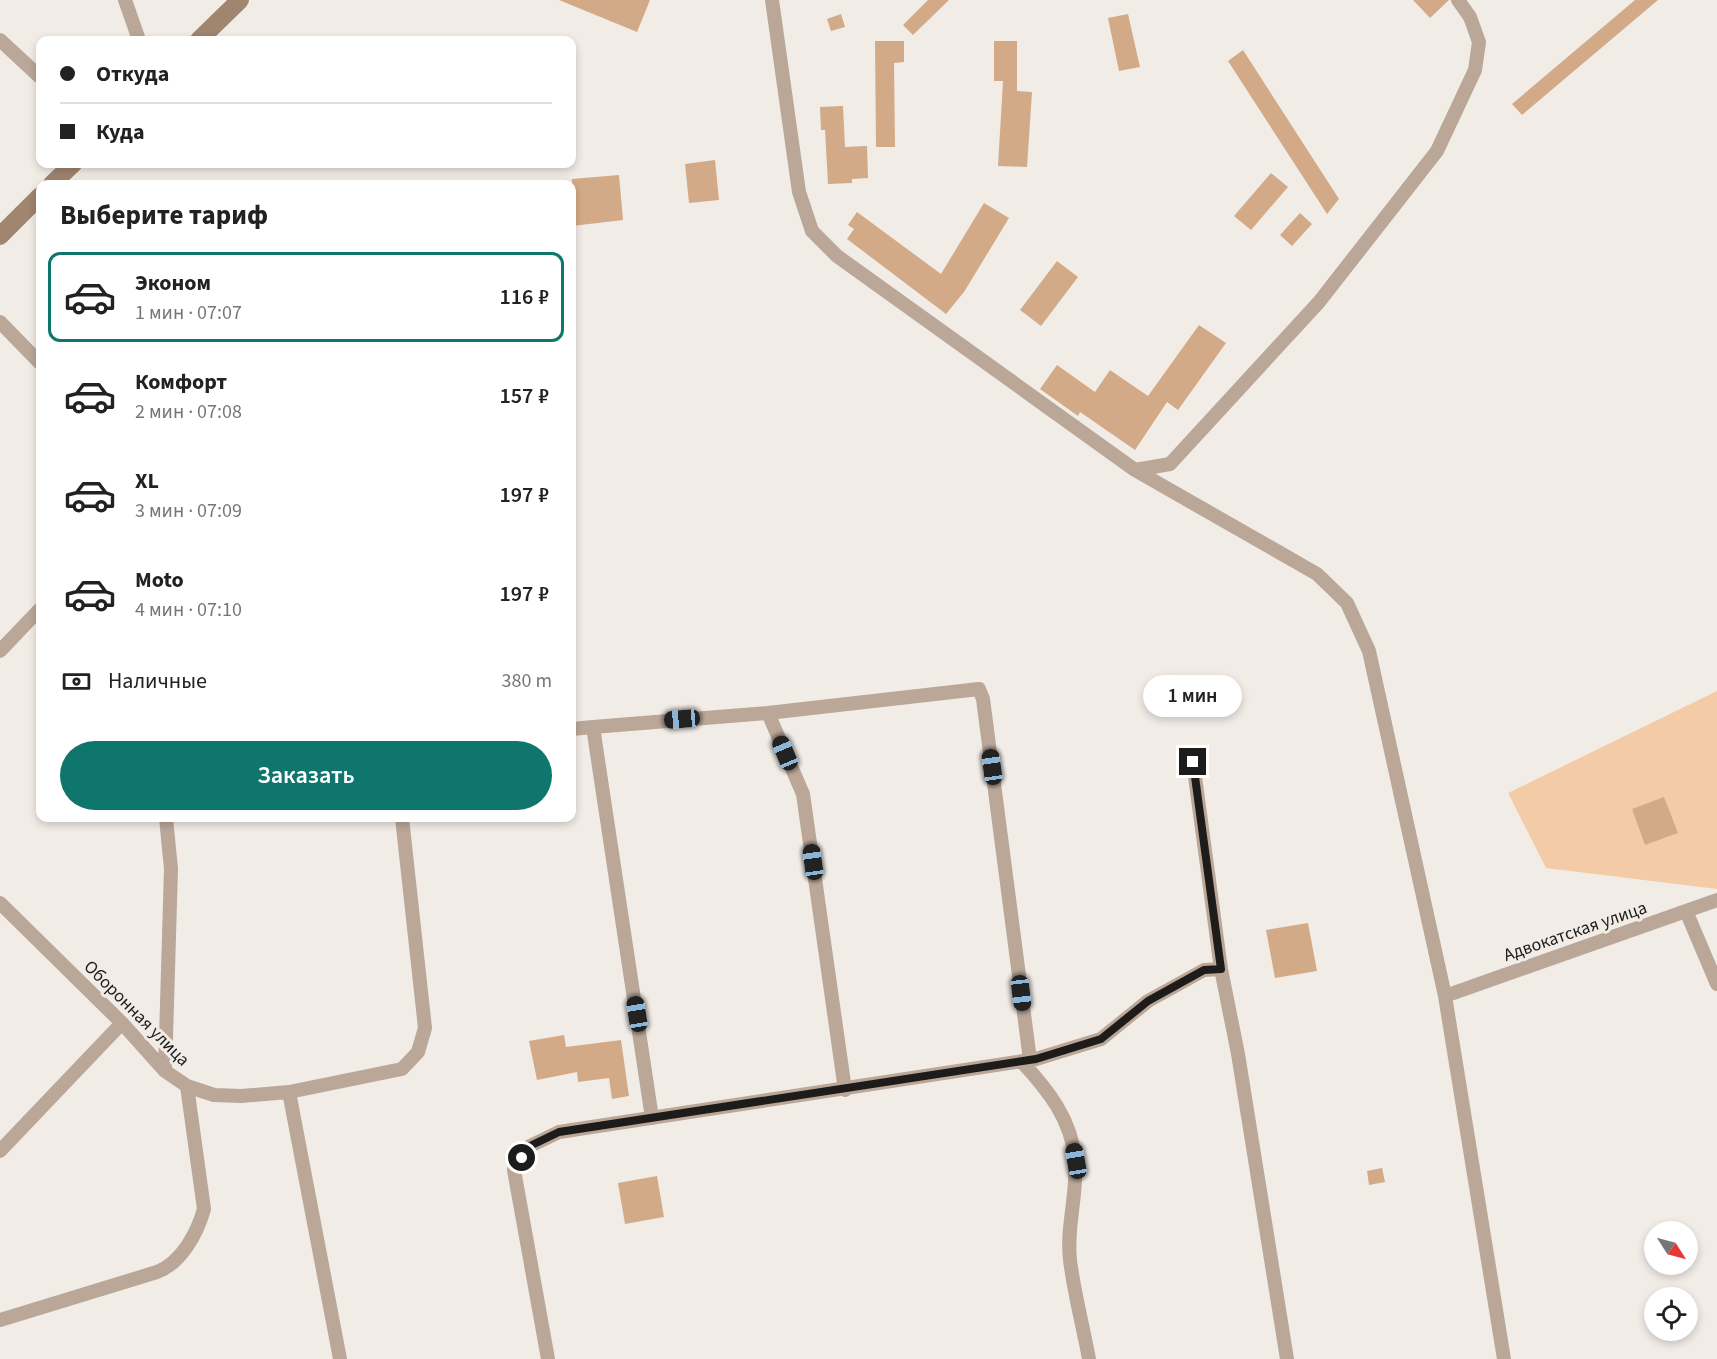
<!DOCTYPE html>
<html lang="ru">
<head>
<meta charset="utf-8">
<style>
  body { margin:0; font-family:"Source Sans 3",sans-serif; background:#f6f6f6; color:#222; height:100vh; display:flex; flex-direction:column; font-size:22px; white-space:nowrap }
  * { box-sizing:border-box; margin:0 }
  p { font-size:20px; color:#767676 }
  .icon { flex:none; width:33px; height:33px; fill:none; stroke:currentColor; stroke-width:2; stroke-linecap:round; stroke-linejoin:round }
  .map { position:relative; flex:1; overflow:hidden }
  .sheet { position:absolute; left:36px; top:180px; width:540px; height:642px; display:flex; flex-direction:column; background:#fff; border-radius:12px; box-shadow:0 3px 9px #0003 }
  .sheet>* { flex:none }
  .guide { position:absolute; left:36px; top:36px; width:540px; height:132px; border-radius:12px; box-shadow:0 3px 9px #0003; display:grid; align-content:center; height:132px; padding:0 24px; background:#fff }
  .needle { width:39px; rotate:126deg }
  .controls { position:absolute; left:1644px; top:1221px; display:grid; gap:12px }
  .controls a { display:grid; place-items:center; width:54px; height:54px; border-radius:50%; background:#fff; box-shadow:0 3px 9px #0003; font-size:30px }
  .end { position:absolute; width:27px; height:27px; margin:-14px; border:8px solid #1e1c1a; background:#fff; box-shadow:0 0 0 3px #fff }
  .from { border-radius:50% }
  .bubble { position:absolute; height:42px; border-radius:21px; background:#fff; box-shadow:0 3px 9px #0003; font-size:20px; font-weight:600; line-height:42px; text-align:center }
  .car { position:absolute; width:18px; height:36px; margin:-18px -9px; border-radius:8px; box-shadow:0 0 4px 2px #0007; background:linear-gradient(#222 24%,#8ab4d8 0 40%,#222 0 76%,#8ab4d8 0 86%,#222 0) }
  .guide b { display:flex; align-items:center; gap:21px; height:57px; font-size:22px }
  .guide b+b { border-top:2px solid #e0e0e0 }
  .guide i { width:15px; height:15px; background:#222 }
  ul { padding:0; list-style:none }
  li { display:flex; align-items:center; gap:18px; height:90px; margin:0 12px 9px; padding:0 12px; border:3px solid transparent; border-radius:12px }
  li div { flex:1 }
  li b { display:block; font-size:22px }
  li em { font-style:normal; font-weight:600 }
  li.active { border-color:#0f766e }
  li>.icon { width:54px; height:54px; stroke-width:1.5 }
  h2 { padding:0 24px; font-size:27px; line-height:72px }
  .pay { display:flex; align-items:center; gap:15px; height:66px; padding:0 24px; font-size:22px }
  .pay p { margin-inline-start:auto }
  .primary-button { display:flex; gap:12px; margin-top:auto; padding:12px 24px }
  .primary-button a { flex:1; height:69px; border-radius:36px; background:#0f766e; color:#fff; font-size:24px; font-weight:600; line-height:69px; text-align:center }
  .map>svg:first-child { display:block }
  .green { fill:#f4cba7 }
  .building { fill:#d3aa87 }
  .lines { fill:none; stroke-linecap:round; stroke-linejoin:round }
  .street { stroke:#baa798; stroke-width:14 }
  .secondary { stroke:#a0856f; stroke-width:18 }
  .route { stroke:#1e1c1a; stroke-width:8 }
  .labels { text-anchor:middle; stroke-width:6; stroke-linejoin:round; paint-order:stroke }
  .street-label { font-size:18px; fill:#1e1c1a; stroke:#f2ece7 }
</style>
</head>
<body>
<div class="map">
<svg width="1717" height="1359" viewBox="0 0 1717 1359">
  <rect width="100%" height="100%" fill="#f2ece7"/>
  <!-- green -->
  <path class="green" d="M1717,691V889L1546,868L1508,793Z"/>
  <!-- building -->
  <path class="building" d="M559,0H650L637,32Z
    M928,0H949L913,35L903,25Z
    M1413,0H1449L1430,18Z
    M1635,0H1658L1522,115L1512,104Z
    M841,14L845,27L831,31L827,19Z
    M1128,14L1140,67L1119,71L1108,18Z
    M875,41H904V62L894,63L895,147H876Z
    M994,41H1017V91L1032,92L1027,167L998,166L1003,81H994Z
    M1243,50L1339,199L1327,214L1228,61Z
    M843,106L845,147L867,146L868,178L852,179V183L828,184L825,130H821L820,107Z
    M715,160L719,200L689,203L685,164Z
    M1271,173L1288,187L1251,230L1234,216Z
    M619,175L623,220L572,226V179Z
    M984,203L1009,218L964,292L946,314L847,239L854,229L848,225L857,212L941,274Z
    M1300,213L1312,224L1292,246L1280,235Z
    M1057,261L1078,277L1041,326L1020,310Z
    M1199,325L1226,343L1178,410L1167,402L1135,450L1080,412L1078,416L1040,389L1057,365L1095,392L1110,370L1148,396Z
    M1664,797L1678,833L1645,845L1632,809Z
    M1308,923L1317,971L1275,978L1266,930Z
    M564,1035L566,1047L621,1040L629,1096L612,1099L609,1078L578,1082L577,1072L537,1080L529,1041Z
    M1382,1168L1385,1182L1369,1185L1367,1171Z
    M657,1176L664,1217L625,1224L618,1183Z"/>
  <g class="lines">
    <!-- street -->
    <path class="street" d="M125,0L139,40
      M772,0L799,192L812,231L837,256L1135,470L1317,574L1347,603L1369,651L1445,996L1504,1359
      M0,40L40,77
      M0,322L40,363
      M1135,470L1170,464L1319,302L1437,151L1475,70L1479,42L1470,17L1458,0
      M0,651L40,609
      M768,713L803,794L845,1090
      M593,727L768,713L979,689L983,699L1030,1060
      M572,729L593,727L652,1118
      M1193,762L1221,969L1238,1054L1287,1359
      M0,903L122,1023L165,1071L187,1086L214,1095L241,1096L289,1092L402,1069L418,1052L425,1028L402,818
      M1686,911L1717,984
      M1445,996L1717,900
      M1022,1062C1048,1090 1072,1120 1075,1160C1078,1193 1066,1227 1070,1260C1074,1293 1083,1326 1089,1359
      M165,1071L171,869L166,818
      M289,1092L340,1359
      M0,1151L122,1023
      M0,1320L157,1272C181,1263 197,1234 204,1209L187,1086
      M548,1359L514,1170L530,1146L559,1132L1036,1059L1101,1039L1148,1001L1204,970L1221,969"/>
    <!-- secondary -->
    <path class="secondary" d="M199,40L240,0
      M52,184L73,164
      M0,236L40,196"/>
  </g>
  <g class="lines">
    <!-- route -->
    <path class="route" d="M522,1158L530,1146L559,1132L1036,1059L1101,1039L1148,1001L1204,970L1221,969L1193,762"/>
  </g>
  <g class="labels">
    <!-- street labels -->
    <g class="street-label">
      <text transform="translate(1575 931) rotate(-19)" y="6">Адвокатская улица</text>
      <text transform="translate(137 1013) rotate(45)" y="6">Оборонная улица</text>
    </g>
  </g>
</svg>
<div class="controls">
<a><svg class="needle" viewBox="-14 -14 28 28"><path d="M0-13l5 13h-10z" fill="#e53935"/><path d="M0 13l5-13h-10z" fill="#767676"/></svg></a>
<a><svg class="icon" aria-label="locate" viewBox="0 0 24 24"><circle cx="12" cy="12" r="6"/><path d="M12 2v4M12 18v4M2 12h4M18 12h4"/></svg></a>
</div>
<i class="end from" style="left:522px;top:1158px"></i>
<i class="end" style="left:1193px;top:762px"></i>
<div class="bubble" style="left:1143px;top:675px;width:99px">1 мин</div>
<i class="car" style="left:682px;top:719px;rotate:265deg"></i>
<i class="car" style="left:785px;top:753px;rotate:337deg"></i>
<i class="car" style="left:992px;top:767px;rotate:352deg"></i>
<i class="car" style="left:813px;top:862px;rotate:352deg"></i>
<i class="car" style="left:1021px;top:993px;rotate:173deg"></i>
<i class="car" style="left:637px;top:1014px;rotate:351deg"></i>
<i class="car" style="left:1076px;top:1161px;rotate:350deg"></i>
<div class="guide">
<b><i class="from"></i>Откуда</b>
<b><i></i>Куда</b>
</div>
<section class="sheet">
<h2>Выберите тариф</h2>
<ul>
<li class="active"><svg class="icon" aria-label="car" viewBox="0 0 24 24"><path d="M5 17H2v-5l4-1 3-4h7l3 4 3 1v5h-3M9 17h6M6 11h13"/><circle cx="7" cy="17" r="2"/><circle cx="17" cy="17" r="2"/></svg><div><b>Эконом</b><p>1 мин · 07:07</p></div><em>116 ₽</em></li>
<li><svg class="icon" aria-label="car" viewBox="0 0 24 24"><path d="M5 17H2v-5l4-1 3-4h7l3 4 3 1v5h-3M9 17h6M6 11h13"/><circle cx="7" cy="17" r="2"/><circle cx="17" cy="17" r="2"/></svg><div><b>Комфорт</b><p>2 мин · 07:08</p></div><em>157 ₽</em></li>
<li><svg class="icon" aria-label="car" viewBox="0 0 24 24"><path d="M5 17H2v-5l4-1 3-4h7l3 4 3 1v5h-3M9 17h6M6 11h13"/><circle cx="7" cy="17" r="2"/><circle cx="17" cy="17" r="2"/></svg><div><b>XL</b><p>3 мин · 07:09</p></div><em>197 ₽</em></li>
<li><svg class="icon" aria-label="car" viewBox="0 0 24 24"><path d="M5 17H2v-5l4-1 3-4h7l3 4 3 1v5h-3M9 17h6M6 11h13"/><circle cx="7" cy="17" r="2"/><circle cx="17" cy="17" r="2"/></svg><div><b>Moto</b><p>4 мин · 07:10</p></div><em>197 ₽</em></li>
</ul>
<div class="pay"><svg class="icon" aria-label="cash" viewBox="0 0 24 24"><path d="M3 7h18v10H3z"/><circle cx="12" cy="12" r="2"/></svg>Наличные<p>380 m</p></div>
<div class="primary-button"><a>Заказать</a></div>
</section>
</div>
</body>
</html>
